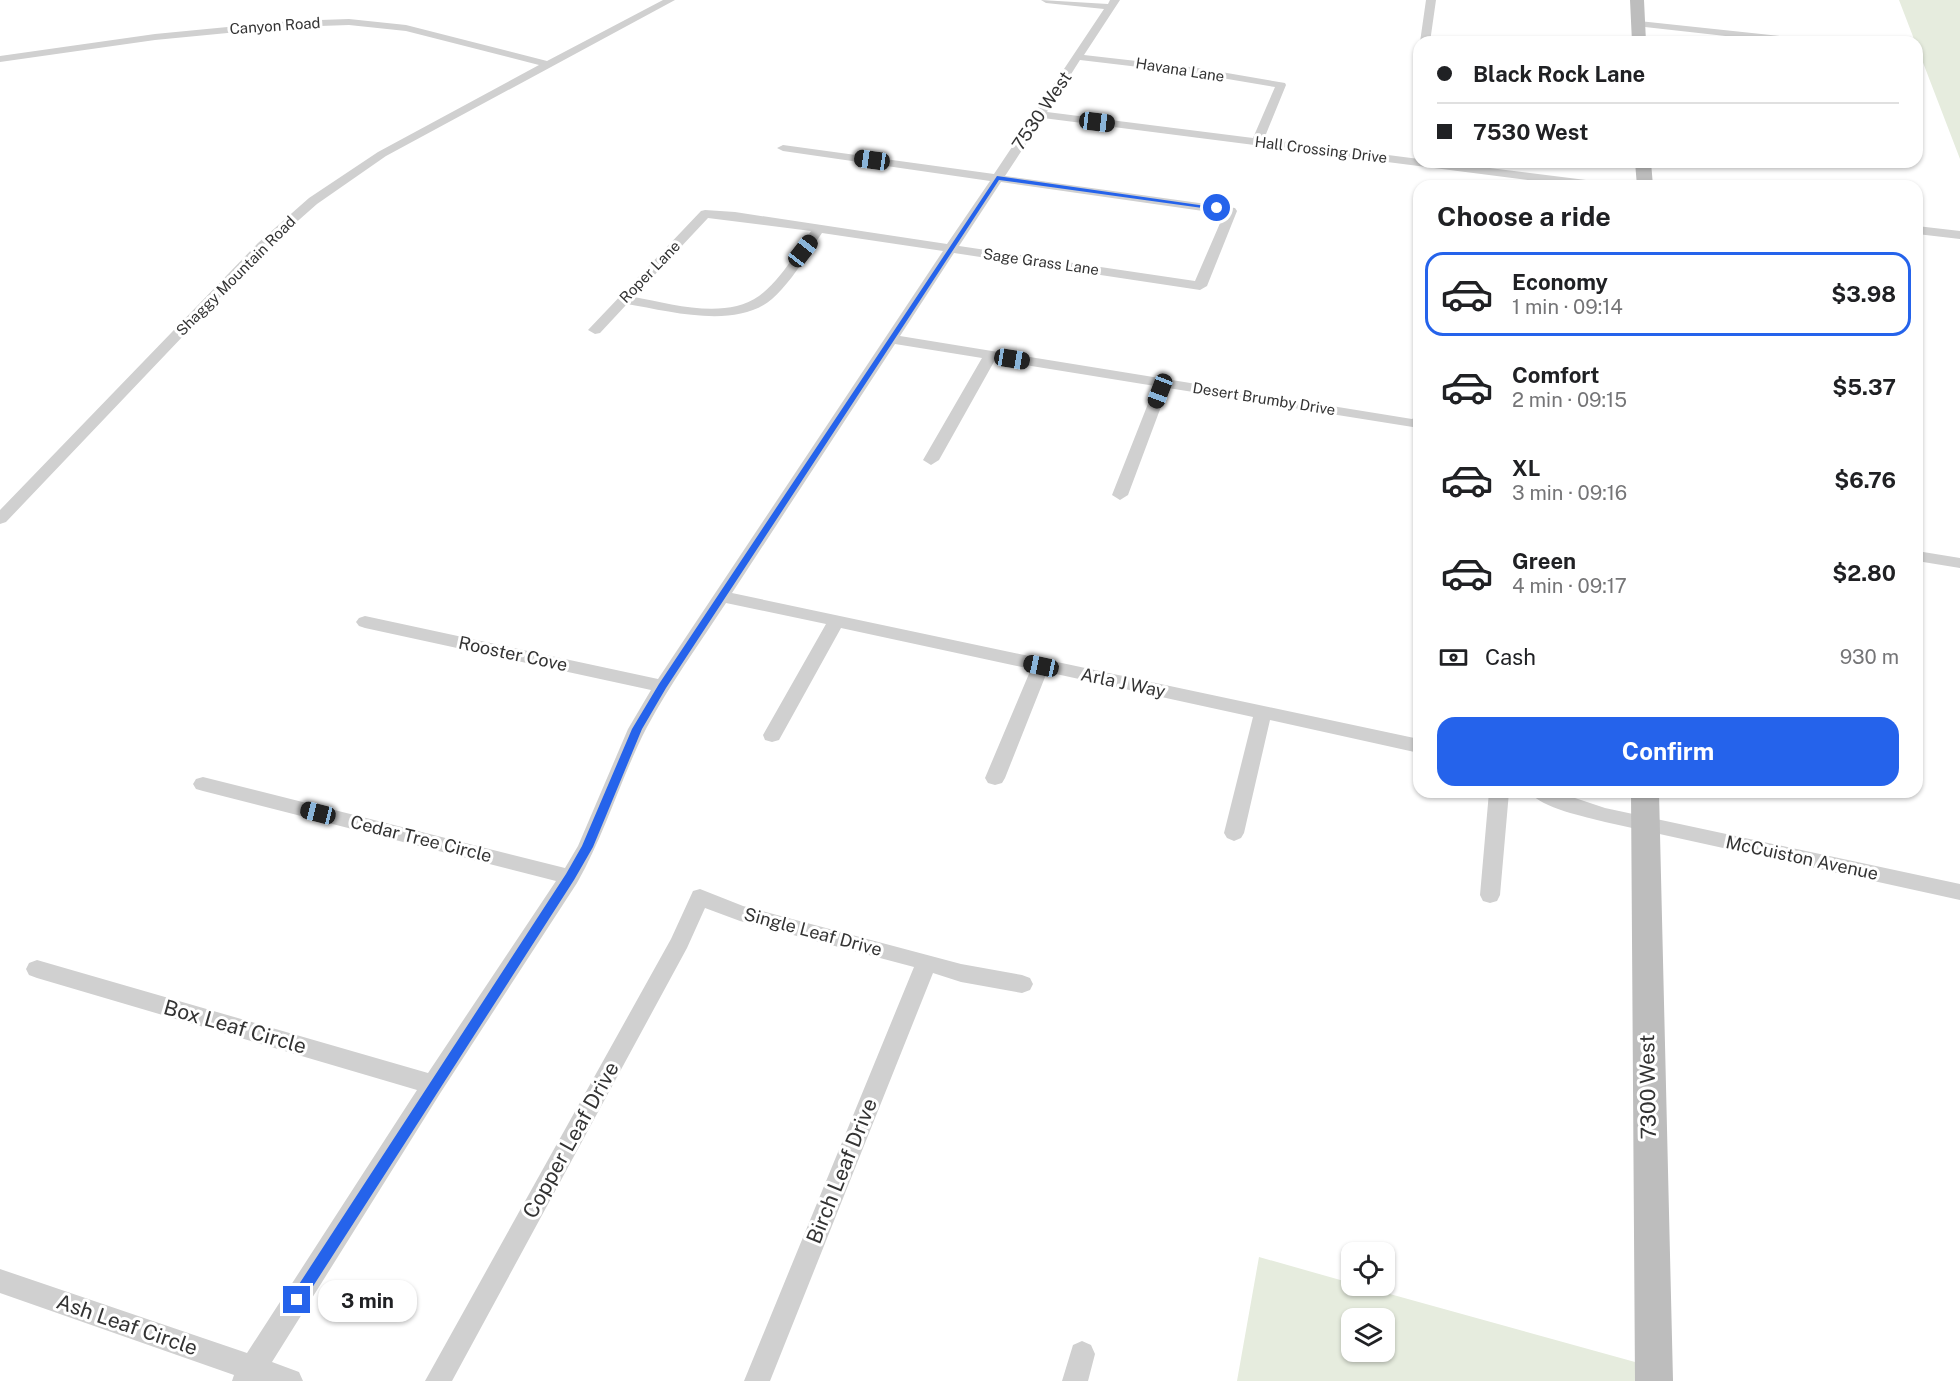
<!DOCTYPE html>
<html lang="en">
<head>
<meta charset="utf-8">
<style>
  body { margin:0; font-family:"Public Sans",sans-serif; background:#f6f6f6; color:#202124; height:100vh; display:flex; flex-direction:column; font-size:22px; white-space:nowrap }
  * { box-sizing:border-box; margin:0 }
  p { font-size:20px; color:#757577 }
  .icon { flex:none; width:33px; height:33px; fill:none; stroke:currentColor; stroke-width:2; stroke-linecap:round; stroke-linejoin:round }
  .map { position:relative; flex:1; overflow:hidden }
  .panel { position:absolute; left:1413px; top:180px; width:510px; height:618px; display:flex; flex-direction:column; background:#fff; border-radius:18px; box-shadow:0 2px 4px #0004 }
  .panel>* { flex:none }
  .top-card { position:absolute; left:1413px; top:36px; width:510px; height:132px; border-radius:18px; box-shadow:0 2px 4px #0004; display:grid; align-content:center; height:132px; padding:0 24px; background:#fff }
  .buttons { position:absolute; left:1341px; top:1242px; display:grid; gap:12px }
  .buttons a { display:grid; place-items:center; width:54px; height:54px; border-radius:12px; background:#fff; box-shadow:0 2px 4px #0004; font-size:30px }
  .end { position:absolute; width:27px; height:27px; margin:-14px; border:8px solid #2563eb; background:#fff; box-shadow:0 0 0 3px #fff }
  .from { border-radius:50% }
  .bubble { position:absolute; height:42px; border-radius:18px; background:#fff; box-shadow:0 2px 4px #0004; font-size:20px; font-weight:700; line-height:42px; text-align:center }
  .car { position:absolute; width:18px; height:36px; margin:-18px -9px; border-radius:8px; box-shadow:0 0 4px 2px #0007; background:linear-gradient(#222 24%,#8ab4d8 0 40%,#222 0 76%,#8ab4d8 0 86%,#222 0) }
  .top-card b { display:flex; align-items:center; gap:21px; height:57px; font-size:22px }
  .top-card b+b { border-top:2px solid #e0e0e0 }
  .top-card i { width:15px; height:15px; background:#202124 }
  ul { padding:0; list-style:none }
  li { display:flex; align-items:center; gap:18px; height:84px; margin:0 12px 9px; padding:0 12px; border:3px solid transparent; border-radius:18px }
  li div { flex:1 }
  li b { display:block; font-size:22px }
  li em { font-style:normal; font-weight:700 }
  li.active { border-color:#2563eb }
  li>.icon { width:54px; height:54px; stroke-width:1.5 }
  h2 { padding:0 24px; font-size:27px; line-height:72px }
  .pay { display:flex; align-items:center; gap:15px; height:66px; padding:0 24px; font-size:22px }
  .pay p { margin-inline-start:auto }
  .cta { display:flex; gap:12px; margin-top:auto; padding:12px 24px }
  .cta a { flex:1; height:69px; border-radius:18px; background:#2563eb; color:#fff; font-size:24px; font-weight:700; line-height:69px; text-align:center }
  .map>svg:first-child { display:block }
  .green { fill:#e6ecde; fill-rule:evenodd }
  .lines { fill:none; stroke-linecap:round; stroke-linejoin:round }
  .street { fill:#d0d0d0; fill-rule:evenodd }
  .secondary { fill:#bdbdbd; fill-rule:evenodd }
  .route { fill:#2563eb }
  .labels { text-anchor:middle; stroke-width:6; stroke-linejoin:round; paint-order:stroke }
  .far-street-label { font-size:15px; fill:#333; stroke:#fff }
  .street-label { font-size:18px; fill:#333; stroke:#fff }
  .near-street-label { font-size:21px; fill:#333; stroke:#fff }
</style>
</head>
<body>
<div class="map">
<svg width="1960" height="1381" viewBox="0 0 1960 1381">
  <rect width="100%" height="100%" fill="#fff"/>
  <!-- green -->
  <path class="green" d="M1899,0H1960V159Z
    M1259,1257L1351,1283L1352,1286H1361L1635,1362L1636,1381H1237ZM1352,1318H1384V1352H1352Z"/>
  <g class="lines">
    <!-- street -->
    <path class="street" d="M663,0H675L386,156L317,204L266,249L6,522L0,524V510L258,243L309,198L378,152L539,65L406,31L349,25L291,27L155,40L0,62V56L155,34L291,21L349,19L406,25L547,61Z
      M1041,0L1108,4L1110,0H1120L1084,55L1198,68L1285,83L1286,85L1264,139L1419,159V162H1441L1602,182L1608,186H1574L1043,118L1005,176L1235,208L1237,211L1207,286L1200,290L954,253L900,336L1412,419L1419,415V428L1168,388L1128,495L1120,500L1112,495L1155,386L995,360L939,460L931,465L923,460L982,358L895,344L732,593L1419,739V753L1270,720L1244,833L1241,838L1234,841L1227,838L1224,833L1253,717L1047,672L1005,778L1002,783L995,785L988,783L985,778L1031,669L841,628L779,740L772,742L765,740L763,735L826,624L726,603C699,644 670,684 647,727C621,777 606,832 577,883L441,1092L272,1362L299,1372L303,1381H232L234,1375L0,1293V1269L247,1353L417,1090L37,978L29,975L26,969L29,963L37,960L428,1073L556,881L203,791L196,789L193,784L196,779L203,777L565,868L578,846L628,729L651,690L365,628L359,626L356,622L359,618L365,616L658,679L943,251L822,233C807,255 792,281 772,299C736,330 669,311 627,304L600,333L595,334L588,330L701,211L705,210L735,212L947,244L990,181L783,151L777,148L783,145L994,174L1104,9L1046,3ZM1080,60L1198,74L1275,87L1253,138L1047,112ZM1001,182L1224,214L1195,281L959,246ZM708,218L811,231C796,252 781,280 759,296C725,320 672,304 634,297Z
      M1426,0H1436L1430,42H1420Z
      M1639,21L1807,39L1812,42H1779L1636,26V22Z
      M1917,226L1960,231V239L1917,234Z
      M1917,551L1960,558V568L1917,561Z
      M1489,792H1509L1500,895L1497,901L1490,903L1483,901L1480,895Z
      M1530,792H1557L1605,808L1960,884V900L1605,822C1587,817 1540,808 1530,792Z
      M700,889L743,906L961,964L1022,975L1030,978L1033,984L1030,990L1022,993L961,982L933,973L770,1381H744L914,967L740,921L705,908L687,948L452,1381H425L671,939L693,891Z
      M1082,1341L1091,1345L1095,1354L1088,1381H1062L1073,1345Z"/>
    <!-- secondary -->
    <path class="secondary" d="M1630,0H1644L1646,42H1632Z
      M1635,162H1651L1653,186H1637Z
      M1631,792H1659L1673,1381H1635Z"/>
  </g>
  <!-- route -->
  <path class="route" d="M997,176L1220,208L1217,210L999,180L666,688L642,729L593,847L574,880L301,1305L297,1307L292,1305L290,1300L292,1295L566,874L582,846L632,729L659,684Z"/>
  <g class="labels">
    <!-- far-street labels -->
    <g class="far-street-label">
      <text transform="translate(275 26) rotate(-4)" y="5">Canyon Road</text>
      <text transform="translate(1180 70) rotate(9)" y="5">Havana Lane</text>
      <text transform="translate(1321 150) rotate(7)" y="5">Hall Crossing Drive</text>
      <text transform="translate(1041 262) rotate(8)" y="5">Sage Grass Lane</text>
      <text transform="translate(650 272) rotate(-46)" y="5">Roper Lane</text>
      <text transform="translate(236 276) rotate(-45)" y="5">Shaggy Mountain Road</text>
      <text transform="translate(1264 399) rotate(9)" y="5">Desert Brumby Drive</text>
    </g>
    <!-- street labels -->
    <g class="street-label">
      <text transform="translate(1042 111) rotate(-56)" y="6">7530 West</text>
      <text transform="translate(513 654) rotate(12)" y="6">Rooster Cove</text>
      <text transform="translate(1123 683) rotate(12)" y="6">Arla J Way</text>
      <text transform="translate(421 839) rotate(14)" y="6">Cedar Tree Circle</text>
      <text transform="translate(1802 858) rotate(12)" y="6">McCuiston Avenue</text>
      <text transform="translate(813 932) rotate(15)" y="6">Single Leaf Drive</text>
    </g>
    <!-- near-street labels -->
    <g class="near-street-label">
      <text transform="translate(235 1027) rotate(16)" y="7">Box Leaf Circle</text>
      <text transform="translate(1648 1087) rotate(-91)" y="7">7300 West</text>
      <text transform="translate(571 1140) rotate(-61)" y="7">Copper Leaf Drive</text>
      <text transform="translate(842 1171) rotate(-68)" y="7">Birch Leaf Drive</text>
      <text transform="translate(127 1325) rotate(19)" y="7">Ash Leaf Circle</text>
    </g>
  </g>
</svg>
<div class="buttons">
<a><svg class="icon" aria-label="locate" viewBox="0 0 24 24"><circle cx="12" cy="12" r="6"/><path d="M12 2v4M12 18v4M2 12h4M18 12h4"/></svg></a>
<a><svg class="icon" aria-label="layers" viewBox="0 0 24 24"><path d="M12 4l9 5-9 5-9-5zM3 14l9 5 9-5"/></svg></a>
</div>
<i class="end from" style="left:1217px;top:208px"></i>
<i class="end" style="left:297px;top:1300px"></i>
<div class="bubble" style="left:318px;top:1280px;width:99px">3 min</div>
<i class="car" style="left:1097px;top:122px;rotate:97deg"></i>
<i class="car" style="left:872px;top:160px;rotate:278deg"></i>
<i class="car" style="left:803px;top:251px;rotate:38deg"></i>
<i class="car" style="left:1012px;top:359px;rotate:99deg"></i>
<i class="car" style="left:1160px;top:391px;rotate:201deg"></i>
<i class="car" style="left:1041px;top:666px;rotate:282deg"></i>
<i class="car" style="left:318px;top:813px;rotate:284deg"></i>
<div class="top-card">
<b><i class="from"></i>Black Rock Lane</b>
<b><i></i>7530 West</b>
</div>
<section class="panel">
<h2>Choose a ride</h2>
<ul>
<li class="active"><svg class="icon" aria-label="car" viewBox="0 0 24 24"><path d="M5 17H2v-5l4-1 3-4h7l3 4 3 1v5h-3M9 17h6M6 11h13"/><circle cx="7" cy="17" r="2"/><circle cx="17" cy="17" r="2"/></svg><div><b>Economy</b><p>1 min · 09:14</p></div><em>$3.98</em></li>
<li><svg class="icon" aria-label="car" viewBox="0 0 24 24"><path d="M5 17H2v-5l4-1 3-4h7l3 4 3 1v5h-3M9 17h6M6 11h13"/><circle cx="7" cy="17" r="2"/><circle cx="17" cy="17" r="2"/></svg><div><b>Comfort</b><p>2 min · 09:15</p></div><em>$5.37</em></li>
<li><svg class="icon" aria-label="car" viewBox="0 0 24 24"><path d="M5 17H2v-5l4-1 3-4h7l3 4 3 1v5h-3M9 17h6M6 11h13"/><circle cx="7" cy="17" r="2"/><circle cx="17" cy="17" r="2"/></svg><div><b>XL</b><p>3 min · 09:16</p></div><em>$6.76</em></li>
<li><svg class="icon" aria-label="car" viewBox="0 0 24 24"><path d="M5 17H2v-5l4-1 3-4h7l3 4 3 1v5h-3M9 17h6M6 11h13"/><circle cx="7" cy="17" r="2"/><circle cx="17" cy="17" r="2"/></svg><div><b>Green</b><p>4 min · 09:17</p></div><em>$2.80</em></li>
</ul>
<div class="pay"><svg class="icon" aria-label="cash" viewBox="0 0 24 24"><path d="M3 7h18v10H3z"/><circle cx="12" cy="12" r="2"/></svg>Cash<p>930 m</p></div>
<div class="cta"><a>Confirm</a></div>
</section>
</div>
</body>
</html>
